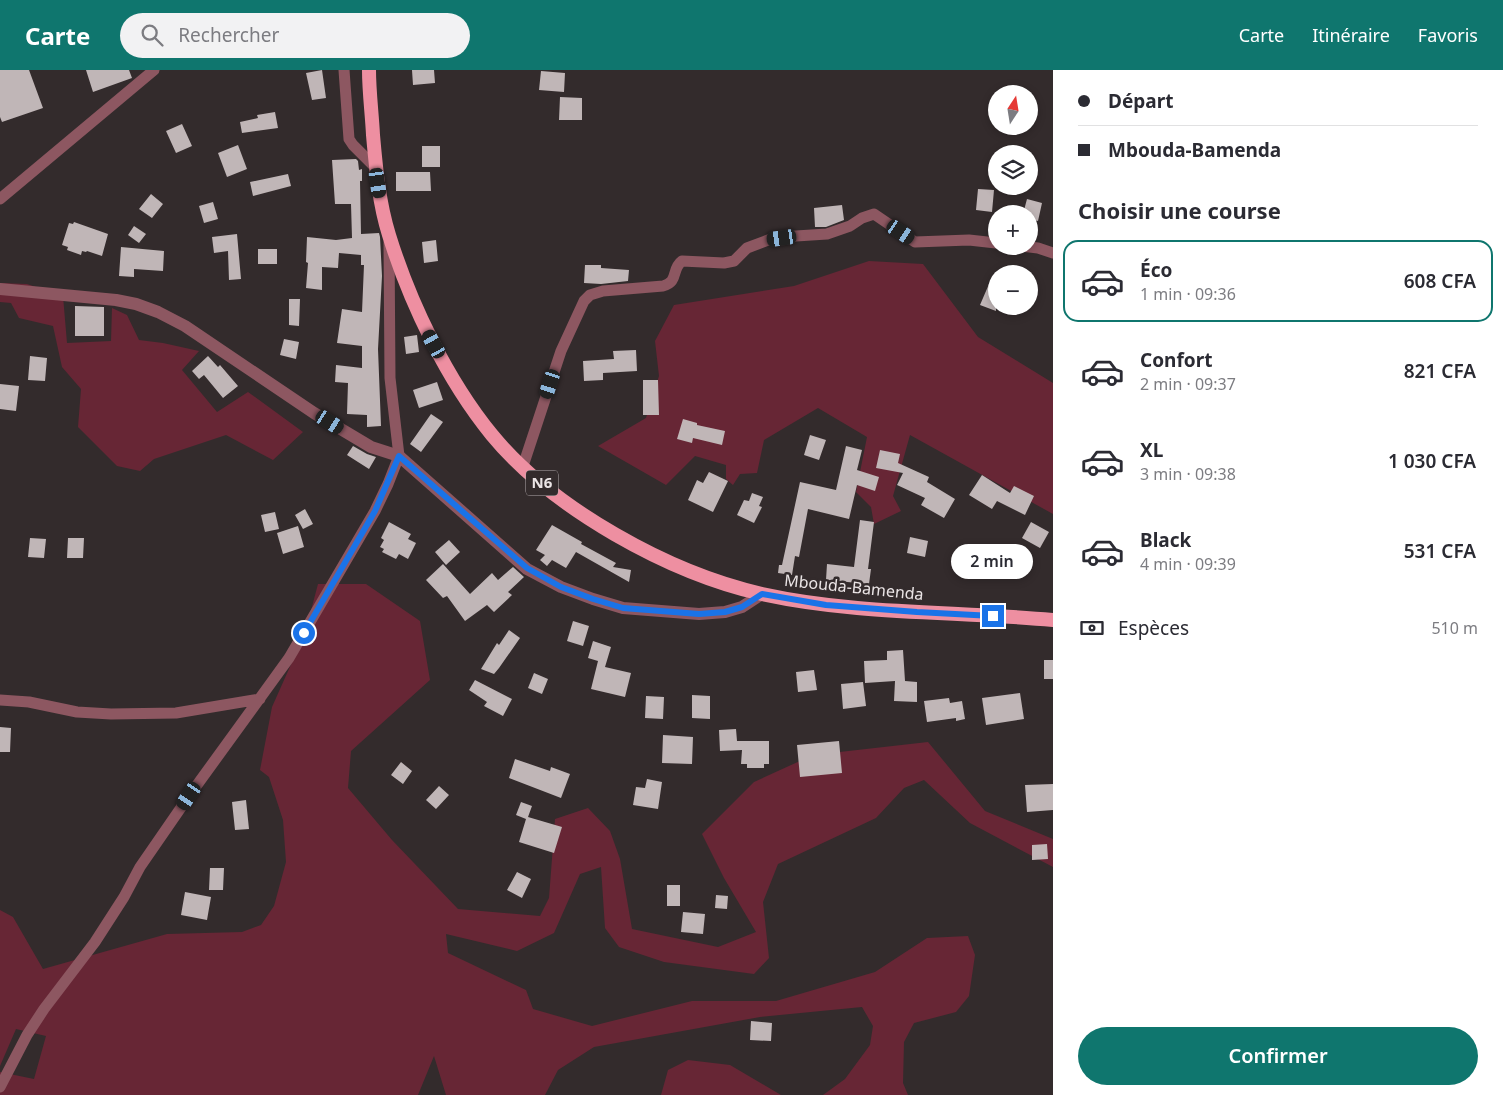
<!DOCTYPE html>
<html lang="fr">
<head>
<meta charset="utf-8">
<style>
  body { margin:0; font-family:"Noto Sans",sans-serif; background:#f2f2f3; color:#2b2b33; height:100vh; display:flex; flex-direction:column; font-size:19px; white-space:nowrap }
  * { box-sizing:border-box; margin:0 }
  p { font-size:16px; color:#7c7c81 }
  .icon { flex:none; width:28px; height:28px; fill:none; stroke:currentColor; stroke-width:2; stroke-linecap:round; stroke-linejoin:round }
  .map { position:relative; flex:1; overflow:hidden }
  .details { display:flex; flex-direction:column; background:#fff; width:450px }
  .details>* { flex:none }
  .hud { display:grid; align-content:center; height:110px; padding:0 25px; background:#fff }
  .needle { width:32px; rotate:12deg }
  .tools { position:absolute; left:988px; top:15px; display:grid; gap:10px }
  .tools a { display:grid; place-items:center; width:50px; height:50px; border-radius:50%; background:#fff; box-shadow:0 2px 8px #0003; font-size:25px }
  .end { position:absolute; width:22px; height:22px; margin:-11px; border:6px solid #1a73e8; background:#fff; box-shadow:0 0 0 2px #fff }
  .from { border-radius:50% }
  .bubble { position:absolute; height:35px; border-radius:18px; background:#fff; box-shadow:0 2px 8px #0003; font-size:16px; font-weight:600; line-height:35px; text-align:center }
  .car { position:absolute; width:15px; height:30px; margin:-15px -8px; border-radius:6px; box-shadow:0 0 4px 1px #0007; background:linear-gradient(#222 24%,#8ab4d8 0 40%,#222 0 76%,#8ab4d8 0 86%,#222 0) }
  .hud b { display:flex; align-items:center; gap:18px; height:48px; font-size:19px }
  .hud b+b { border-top:1px solid #e1e1e2 }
  .hud i { width:12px; height:12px; background:#2b2b33 }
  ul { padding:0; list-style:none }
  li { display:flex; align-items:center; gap:15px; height:82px; margin:0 10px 8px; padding:0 15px; border:2px solid transparent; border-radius:15px }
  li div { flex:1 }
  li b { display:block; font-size:19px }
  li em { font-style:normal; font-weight:600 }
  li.on { border-color:#0f766e }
  li>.icon { width:45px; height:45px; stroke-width:1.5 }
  h2 { padding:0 25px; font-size:22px; line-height:60px }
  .pay { display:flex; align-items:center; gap:12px; height:55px; padding:0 25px; font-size:19px }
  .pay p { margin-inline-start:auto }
  .button { display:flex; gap:10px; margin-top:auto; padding:10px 25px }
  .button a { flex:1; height:58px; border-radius:30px; background:#0f766e; color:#fff; font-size:20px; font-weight:600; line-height:58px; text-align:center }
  header { display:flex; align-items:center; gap:30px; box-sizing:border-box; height:70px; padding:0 25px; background:#0f766e; color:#fff }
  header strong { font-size:24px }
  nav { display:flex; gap:28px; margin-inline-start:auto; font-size:18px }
  .search { width:350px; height:45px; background:#f2f2f3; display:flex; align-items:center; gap:12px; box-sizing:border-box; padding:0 18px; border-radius:28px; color:#7c7c81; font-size:19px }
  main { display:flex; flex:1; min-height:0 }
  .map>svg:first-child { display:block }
  .green { fill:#672635 }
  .building { fill:#c0b6b7 }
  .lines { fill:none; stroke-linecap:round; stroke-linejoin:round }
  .minor { stroke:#8d5761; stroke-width:11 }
  .tertiary { stroke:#8d5761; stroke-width:12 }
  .trunk { stroke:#ee8fa1; stroke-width:14 }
  .route { stroke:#1a73e8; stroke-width:6 }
  .labels { text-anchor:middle; stroke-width:5; stroke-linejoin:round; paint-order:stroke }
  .shield { fill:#332b2c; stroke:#b4adae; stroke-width:1 }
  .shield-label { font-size:15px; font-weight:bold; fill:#ebe5e6 }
  .street-label { font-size:16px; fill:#ebe5e6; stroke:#332b2c }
</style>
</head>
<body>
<header>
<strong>Carte</strong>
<div class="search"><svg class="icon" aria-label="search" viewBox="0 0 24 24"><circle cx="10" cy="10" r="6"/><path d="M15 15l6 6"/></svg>Rechercher</div>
<nav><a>Carte</a><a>Itinéraire</a><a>Favoris</a></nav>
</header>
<main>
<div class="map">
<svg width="1053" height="1025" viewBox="0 0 1053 1025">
  <rect width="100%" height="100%" fill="#332b2c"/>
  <!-- green -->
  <path class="green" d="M869,191L923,194L978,267L1053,313V444L910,365L893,426L901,441L874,454L871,437L856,422L867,367L818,338L764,370L757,403L740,404L733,415L726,409V395L695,386L666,415L598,376L646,348L659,306L655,271L674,235L794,216Z
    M0,213L27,214L63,226L67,273L111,271L112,238L127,245L139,270L163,273L199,281L182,300L217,342L248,322L303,362L273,390L226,365L154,389L140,401L117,396L78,357L81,319L62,297L53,256L19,248L11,233L0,232Z
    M318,514H366L420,551L430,610L351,681L348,718L392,770L458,839L540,846L549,828L555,749L588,738L610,761L620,789L632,859L718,877L756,862L724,808L702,764L754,712L813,685L928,672L985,741L1053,769V797L970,753L924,710L904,718L876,748L778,794L763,832L769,888L754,904L664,892L619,877L605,858L601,797L580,804L554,863L517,881L446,864L448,883L526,920L533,939L592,956L692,931H776L875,902L927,868L968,866L975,885L969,926L956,942L914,953L904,972L903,1013L908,1025H823L845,1009L870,975L873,956L862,937L760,947L594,977L558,1000L545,1025H446L434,986L418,1025H0V1002L34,1009L46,966L16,959L0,996V840L13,847L43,899L167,864L242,862L261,855L274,836L286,792L283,750L269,707L260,700L272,637L305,563Z
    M688,990L730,995L781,1025H661L668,1000Z"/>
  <!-- building -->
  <path class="building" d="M0,0H29L43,38L2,52L0,47Z
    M86,0H129L132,8L93,22Z
    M322,0L326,28L312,30L306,3Z
    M412,0H434L435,13L413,15Z
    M541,1L565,3L564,22L539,20Z
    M560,27L582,28V50H559Z
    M275,42L278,58L242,63L240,52L258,48L257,45Z
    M182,54L192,76L176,83L166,61Z
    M238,75L247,99L227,107L218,83Z
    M422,76H440V97H422Z
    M356,89L358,91L359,100L362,99V111H360L361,164L379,163L380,167L382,206L378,279L381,356L367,357V345L347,344L348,313L335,312L336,295L362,298V276L337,273L342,239L362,242L364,195H361V185L339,183L338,198L322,197V220L306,218L308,193L306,192L307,167L336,170L352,168L351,134H335L332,90Z
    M396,102H430L431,121H396Z
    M288,104L291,116L253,126L250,112Z
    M978,119L994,120L992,142L976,140Z
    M151,124L163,134L152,148L139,139Z
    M1027,129L1042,133L1038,151L1029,149V144H1023Z
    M213,132L218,149L204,153L199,136Z
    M842,135L844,150L826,157H815L814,138Z
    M74,152L108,164L102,186L87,181L86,182L82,181L81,185L67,180L68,177L62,175L69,153L73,154Z
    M134,156L146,164L139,173L128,165Z
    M237,164L241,209L229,210L228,181L214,183L212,167Z
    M436,170L438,191L424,193L422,172Z
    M121,177L164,181L163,201L134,199V207L119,206Z
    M258,179H277V194H258Z
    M585,195H601V198L629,200L628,211L601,214L584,213Z
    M989,214L996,217V241L980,235Z
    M289,229H300L299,256L289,255Z
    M75,236L104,237V266H75Z
    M417,265L419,282L406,284L404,267Z
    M284,269L299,272L296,289L280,285Z
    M636,280L637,301L603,303V310L584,311L583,291L614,289L613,281Z
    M30,286L47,288L45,311L28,310Z
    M208,286L218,297L220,295L238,316L223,328L204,305L199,309L192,301Z
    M643,310H658L659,345H643Z
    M437,312L443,330L419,338L413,320Z
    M0,314L19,316L16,341L0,339Z
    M431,344L443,352L421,382L410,374Z
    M683,349L697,353V355L725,361L722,375L693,368L692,373L677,369Z
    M810,365L826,370L819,390L804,385Z
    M353,376L367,384L376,387L369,399L347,385Z
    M846,376L862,380L857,400L879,407L875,421L857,415L849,449L808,439L799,487L795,486L792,505L778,503L779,495H782L800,412L836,420Z
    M880,380L900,384L898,393L929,407L927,412L955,429L944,448L921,435L925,428L897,415L903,403L876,398Z
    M709,402L728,411L713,442L688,430L697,410L703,413Z
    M982,405L1010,423L1014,416L1034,426L1025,445L997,431L992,439L969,425Z
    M752,423L763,427L759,436L762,437L754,453L737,445L744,430L749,431Z
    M305,439L313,454L303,459L295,445Z
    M275,442L279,459L265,462L261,445Z
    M860,450L874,452L868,499H871L869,514L826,510L827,494L854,497Z
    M389,452L411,464L408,469L416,473L408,489L399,484L396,489L382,482L384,479L380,477L384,470L381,468Z
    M1031,452L1049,462L1040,478L1022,468Z
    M552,455L582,472L581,474L616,493L613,497L631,500L629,512L576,482L566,498L552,490L547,496L540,490L545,485L536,480Z
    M298,456L304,477L283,484L277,463Z
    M910,467L928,471L925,487L907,483Z
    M30,468L46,469L44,488L28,487Z
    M68,468H84L83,488H67Z
    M449,470L460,482L446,495L435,482Z
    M443,494L470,524L492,503L498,510L513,497L524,507L508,522L512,525L494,542L487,535L465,551L447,526L443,528L426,510Z
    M573,551L589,556L583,576L567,571Z
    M509,560L520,568L499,598L494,604L481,599L497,573L499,575Z
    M593,571L611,577L605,597L631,603L625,627L591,619L598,591L588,588Z
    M903,580L905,611L917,612V632L894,631L895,611L865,613L864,591L887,590V581Z
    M1044,590H1053V609H1044Z
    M814,600L817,620L798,622L796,602Z
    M534,603L548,609L542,624L528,618Z
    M475,610L512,629L503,646L484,636L487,632L469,620Z
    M863,612L866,636L843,639L841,614Z
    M1020,623L1024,649L986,655L982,628Z
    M692,625L710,626V649L692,648Z
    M646,626L664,627L663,649L645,648Z
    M949,628L950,633L962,631L965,649L956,651V648L927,652L924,631Z
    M0,657L11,658L10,682H0Z
    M736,659L737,671H769V694H764V698H747V694H741L742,680L720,681L719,660Z
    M663,665L693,667L692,694L662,693Z
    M839,671L842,703L800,707L797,675Z
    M515,689L550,701L551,697L570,704L561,728L509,708Z
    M401,692L412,701L403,714L391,705Z
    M647,709L662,712L658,739L633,735L636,717L645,718Z
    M1053,714V740L1027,742L1025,715Z
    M439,716L449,725L436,739L426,730Z
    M246,730L249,759L235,760L232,732Z
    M521,732L532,736L528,747L562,757L554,783L519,772L526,749L516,745Z
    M1047,774L1048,789L1032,790V775Z
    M210,798H224L223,820H209Z
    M517,802L531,809L522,828L507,820Z
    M667,815H680V836H667Z
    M185,822L211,827L207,850L181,845Z
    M716,825L728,826L727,839L715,838Z
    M683,842L705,844L703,864L681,862Z
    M751,951L772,953L771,971L750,970Z"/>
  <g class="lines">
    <!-- minor -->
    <path class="minor" d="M344,0L349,69L353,75L376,98
      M0,129L154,0
      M1021,176L1038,178L1053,183
      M523,396L561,281L584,231L590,225L603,221L663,216C679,212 671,199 682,191L724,193L734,191L747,178L768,170L796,166L827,164L850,156L862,148L874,144L915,172L969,170L996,173
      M0,630L29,632L77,642L111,644L176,643L260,629
      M0,1017L27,965L44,939L95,872L124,827L140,797L189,726L289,588L375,441L388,414L399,386L390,308L389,172"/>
    <!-- tertiary -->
    <path class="tertiary" d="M0,219L116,230L136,234L158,242L185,256L314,343L371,377L399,386L527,499L561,517L593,529L623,538L699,544L725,542L742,537L762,524"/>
    <!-- trunk -->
    <path class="trunk" d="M369,0C369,22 372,44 373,65C376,99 379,133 389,165C410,233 447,310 492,365C553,439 669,503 762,524C858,545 956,541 1053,550"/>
  </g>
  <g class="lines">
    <!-- route -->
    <path class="route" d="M304,563L375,441L399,386L527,498L561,517L593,529L623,538L699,544L725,542L742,537L762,524L826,535L917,542L993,546"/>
  </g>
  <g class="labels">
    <!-- shield labels -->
    <rect class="shield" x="526" y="400.5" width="32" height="25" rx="4"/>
    <g class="shield-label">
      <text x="542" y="418">N6</text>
    </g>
    <!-- street labels -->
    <g class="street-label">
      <text transform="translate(854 517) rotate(6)" y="6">Mbouda-Bamenda</text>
    </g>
  </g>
</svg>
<div class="tools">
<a><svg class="needle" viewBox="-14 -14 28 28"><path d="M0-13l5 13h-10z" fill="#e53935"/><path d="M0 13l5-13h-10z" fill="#7c7c81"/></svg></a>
<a><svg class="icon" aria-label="layers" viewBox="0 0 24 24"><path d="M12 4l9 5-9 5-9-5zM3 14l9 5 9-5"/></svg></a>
<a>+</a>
<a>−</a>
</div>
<i class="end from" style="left:304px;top:563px"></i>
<i class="end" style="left:993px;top:546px"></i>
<div class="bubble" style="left:951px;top:474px;width:82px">2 min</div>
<i class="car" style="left:378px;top:113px;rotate:172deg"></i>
<i class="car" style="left:901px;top:162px;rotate:124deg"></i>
<i class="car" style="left:782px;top:168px;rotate:262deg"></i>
<i class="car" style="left:434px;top:274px;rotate:331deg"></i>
<i class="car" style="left:550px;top:314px;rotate:198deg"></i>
<i class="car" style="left:330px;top:352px;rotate:122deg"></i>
<i class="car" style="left:189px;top:726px;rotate:214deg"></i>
</div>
<section class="details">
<div class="hud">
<b><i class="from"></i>Départ</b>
<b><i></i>Mbouda-Bamenda</b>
</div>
<h2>Choisir une course</h2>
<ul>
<li class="on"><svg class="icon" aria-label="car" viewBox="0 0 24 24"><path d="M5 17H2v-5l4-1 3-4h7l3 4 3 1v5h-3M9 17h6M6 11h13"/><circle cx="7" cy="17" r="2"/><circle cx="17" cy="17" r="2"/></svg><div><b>Éco</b><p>1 min · 09:36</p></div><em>608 CFA</em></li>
<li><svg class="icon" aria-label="car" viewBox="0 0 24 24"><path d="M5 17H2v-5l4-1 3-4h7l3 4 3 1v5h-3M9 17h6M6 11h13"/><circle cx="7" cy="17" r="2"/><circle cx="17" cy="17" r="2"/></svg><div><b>Confort</b><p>2 min · 09:37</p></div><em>821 CFA</em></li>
<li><svg class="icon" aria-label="car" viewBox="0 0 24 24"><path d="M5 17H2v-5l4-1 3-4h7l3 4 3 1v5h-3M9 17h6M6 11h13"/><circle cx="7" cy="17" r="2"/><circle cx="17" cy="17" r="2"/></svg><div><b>XL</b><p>3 min · 09:38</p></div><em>1 030 CFA</em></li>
<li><svg class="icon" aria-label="car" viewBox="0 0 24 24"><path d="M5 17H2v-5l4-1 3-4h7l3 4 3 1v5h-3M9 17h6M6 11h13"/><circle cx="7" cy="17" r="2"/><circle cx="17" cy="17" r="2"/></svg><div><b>Black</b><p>4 min · 09:39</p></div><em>531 CFA</em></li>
</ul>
<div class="pay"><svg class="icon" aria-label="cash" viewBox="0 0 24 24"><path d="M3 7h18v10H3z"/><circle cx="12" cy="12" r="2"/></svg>Espèces<p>510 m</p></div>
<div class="button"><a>Confirmer</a></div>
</section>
</main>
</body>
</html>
